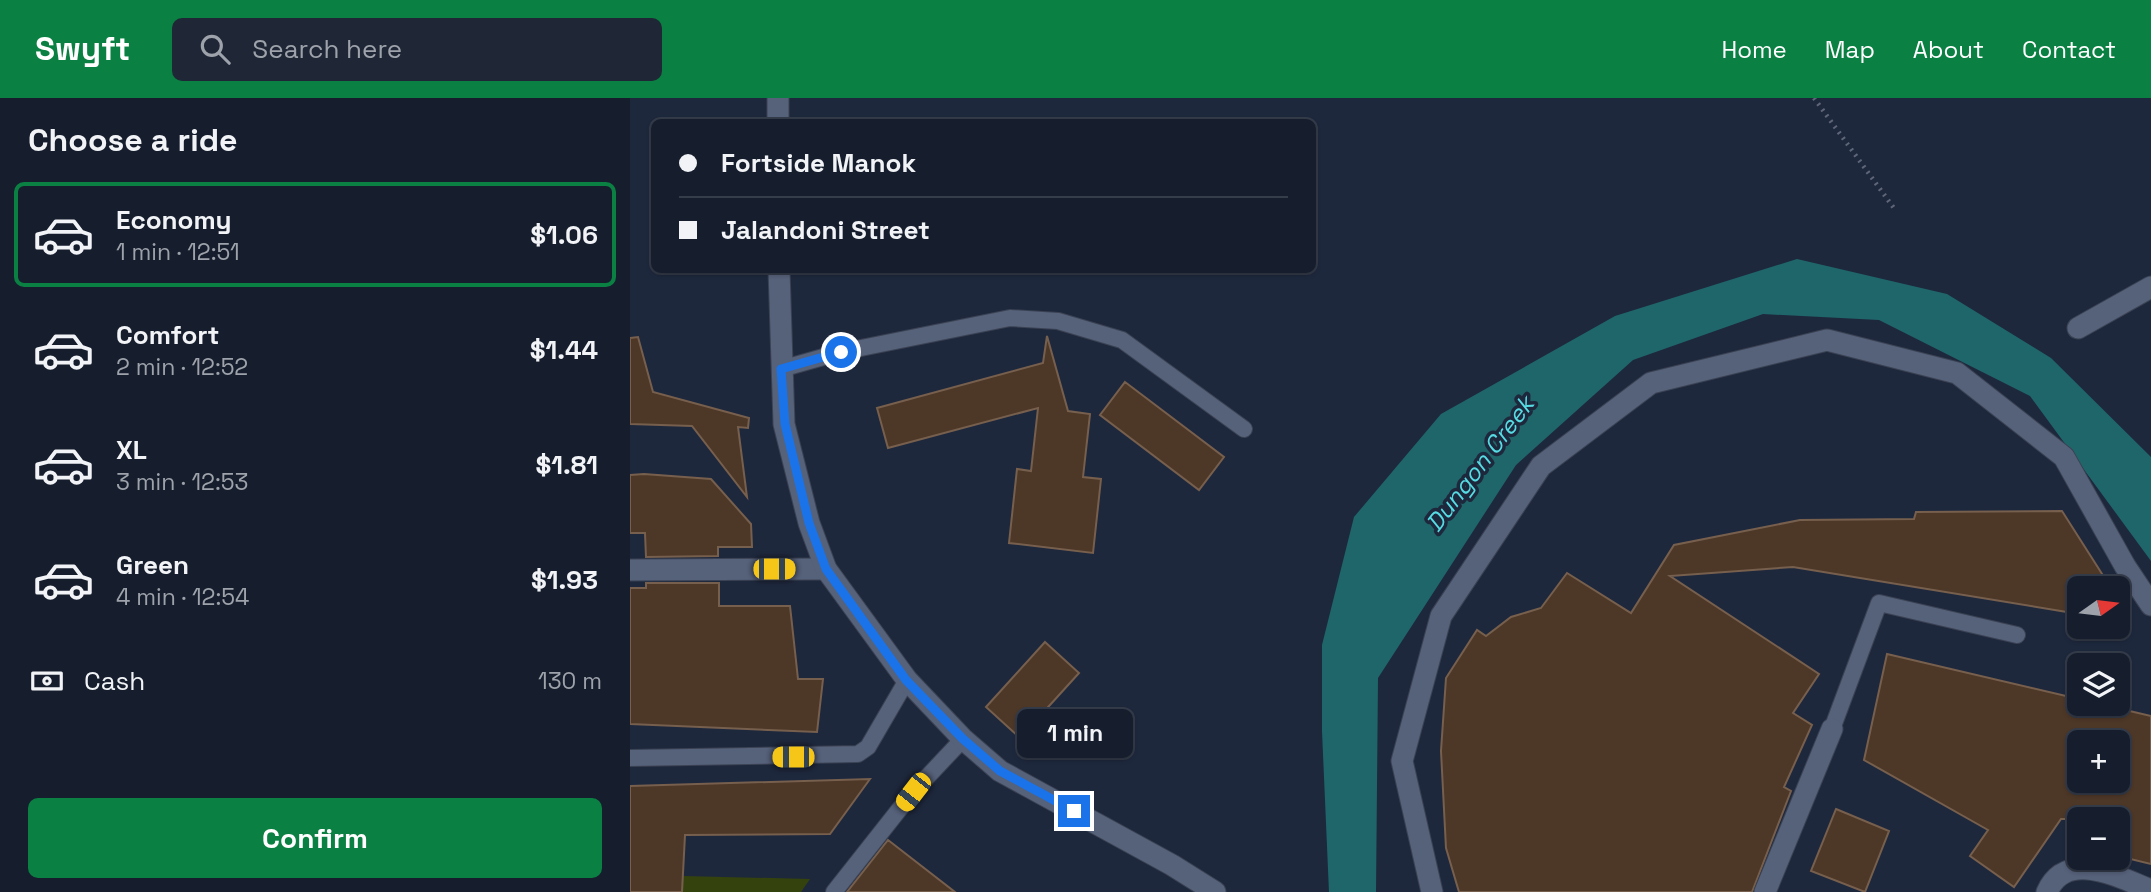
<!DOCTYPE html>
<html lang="en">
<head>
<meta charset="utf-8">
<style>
  body { margin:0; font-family:"Space Grotesk",sans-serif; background:#1f2736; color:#f1f3f6; height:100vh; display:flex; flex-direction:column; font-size:26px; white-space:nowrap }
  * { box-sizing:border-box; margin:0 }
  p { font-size:23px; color:#9ea2aa }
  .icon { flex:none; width:38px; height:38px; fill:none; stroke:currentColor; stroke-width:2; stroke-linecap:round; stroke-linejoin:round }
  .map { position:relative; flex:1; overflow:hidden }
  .drawer { display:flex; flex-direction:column; background:#161e2e; width:630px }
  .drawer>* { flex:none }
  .top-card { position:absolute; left:21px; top:21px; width:665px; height:154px; border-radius:10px; box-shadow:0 2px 5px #0004,0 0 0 2px #353c4a; display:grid; align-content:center; height:154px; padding:0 28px; background:#161e2e }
  .needle { width:46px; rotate:76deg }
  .tools { position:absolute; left:1437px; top:478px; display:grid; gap:14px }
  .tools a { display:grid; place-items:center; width:63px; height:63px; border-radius:10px; background:#161e2e; box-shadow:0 2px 5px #0004,0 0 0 2px #353c4a; font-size:35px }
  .end { position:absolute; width:32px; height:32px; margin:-16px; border:9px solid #1a73e8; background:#fff; box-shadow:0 0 0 4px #fff }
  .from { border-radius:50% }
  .bubble { position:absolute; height:49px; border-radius:10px; background:#161e2e; box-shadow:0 2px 5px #0004,0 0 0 2px #353c4a; font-size:23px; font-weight:800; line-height:49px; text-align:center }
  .car { position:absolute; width:21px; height:42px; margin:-21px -10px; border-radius:9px; box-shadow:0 0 5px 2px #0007; background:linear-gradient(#f5c518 24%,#345 0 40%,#f5c518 0 76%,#345 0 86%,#f5c518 0) }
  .top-card b { display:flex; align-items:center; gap:24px; height:66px; font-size:26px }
  .top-card b+b { border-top:2px solid #353c4a }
  .top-card i { width:18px; height:18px; background:#f1f3f6 }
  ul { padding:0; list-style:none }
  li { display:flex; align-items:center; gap:21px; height:105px; margin:0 14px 10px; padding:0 14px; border:4px solid transparent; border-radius:10px }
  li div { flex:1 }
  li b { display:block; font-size:26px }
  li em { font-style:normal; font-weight:800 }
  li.active { border-color:#0b8043 }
  li>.icon { width:63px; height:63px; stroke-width:1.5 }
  h2 { padding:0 28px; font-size:32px; line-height:84px }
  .pay { display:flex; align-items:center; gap:18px; height:77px; padding:0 28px; font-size:26px }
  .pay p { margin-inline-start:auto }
  .primary-button { display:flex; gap:14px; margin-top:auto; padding:14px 28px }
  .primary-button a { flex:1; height:80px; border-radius:10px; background:#0b8043; color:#fff; font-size:28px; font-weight:800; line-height:80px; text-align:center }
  header { display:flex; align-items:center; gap:42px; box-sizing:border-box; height:98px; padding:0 35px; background:#0b8043; color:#fff }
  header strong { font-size:33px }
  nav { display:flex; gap:38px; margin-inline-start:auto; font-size:24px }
  .search { width:490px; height:63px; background:#1f2736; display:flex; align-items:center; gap:18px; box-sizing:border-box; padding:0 24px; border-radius:10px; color:#9ea2aa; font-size:26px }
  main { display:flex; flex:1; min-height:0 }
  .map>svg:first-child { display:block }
  .green { fill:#34430d }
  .water { fill:#1f666a }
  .building { fill:#4d3727; stroke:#775f4d; stroke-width:2; fill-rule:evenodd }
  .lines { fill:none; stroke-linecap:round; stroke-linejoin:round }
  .lane-casing { stroke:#3a4253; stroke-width:18 }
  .street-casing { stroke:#3a4253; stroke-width:23 }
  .secondary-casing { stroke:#3a4253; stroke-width:23 }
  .path { stroke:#5e6678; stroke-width:4.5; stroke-dasharray:2 5; stroke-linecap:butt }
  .lane { stroke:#56617a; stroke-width:16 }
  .street { stroke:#56617a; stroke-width:21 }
  .secondary { stroke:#56617a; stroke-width:21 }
  .route { stroke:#1a73e8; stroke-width:9 }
  .labels { text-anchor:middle; stroke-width:7; stroke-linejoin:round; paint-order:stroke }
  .water-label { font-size:24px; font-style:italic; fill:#56dbe3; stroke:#1e283d }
</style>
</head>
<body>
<header>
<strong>Swyft</strong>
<div class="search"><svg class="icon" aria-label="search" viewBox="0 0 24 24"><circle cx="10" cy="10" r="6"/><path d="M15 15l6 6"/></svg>Search here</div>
<nav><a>Home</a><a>Map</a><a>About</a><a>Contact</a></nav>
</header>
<main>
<section class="drawer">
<h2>Choose a ride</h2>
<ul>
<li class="active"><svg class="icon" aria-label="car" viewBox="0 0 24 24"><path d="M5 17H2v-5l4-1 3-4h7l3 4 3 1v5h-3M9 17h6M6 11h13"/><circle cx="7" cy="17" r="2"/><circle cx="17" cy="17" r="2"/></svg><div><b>Economy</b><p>1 min · 12:51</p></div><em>$1.06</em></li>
<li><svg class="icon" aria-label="car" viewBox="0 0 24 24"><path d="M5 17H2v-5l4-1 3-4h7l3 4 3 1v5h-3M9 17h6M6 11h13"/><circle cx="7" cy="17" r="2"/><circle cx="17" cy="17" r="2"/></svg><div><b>Comfort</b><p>2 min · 12:52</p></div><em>$1.44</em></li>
<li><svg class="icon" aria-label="car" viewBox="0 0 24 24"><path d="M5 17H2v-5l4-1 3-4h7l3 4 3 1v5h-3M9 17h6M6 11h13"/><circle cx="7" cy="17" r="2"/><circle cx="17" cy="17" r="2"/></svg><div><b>XL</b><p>3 min · 12:53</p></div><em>$1.81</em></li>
<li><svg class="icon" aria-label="car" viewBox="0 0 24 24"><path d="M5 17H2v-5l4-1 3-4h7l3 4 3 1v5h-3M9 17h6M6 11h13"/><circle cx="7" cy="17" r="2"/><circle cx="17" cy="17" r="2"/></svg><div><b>Green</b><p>4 min · 12:54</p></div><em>$1.93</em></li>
</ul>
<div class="pay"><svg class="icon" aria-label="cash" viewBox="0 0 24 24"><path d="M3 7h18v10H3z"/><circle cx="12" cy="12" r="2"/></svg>Cash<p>130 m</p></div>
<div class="primary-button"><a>Confirm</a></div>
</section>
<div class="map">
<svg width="1521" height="794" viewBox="0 0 1521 794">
  <rect width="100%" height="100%" fill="#1e283d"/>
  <!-- green -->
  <path class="green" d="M53,778L180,781L171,794H53Z"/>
  <!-- water -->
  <path class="water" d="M1167,161L1317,196L1421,260L1521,359V463L1400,298L1249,222L1133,216L1003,262L886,367L748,580L746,794H699L692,633V547L724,419L811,316L985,218Z"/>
  <!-- building -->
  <path class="building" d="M417,238L438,313L460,316L453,379L471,381L463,455L379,445L387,371L401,373L408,310L258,350L247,310L413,265Z
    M8,239L23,294L119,320L118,330L108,329L117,399L62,328L0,326V240Z
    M495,284L594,359L569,392L470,317Z
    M14,376L81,381L121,426L122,449H88V458L16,459L15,435H0V377Z
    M1432,413L1481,490H1449V516L1163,469L1040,478L1189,576L1163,615L1182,627L1154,689L1161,693L1122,794H829L816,750L811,653L816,580L847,532L856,538L881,519L911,510L937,475L1001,515L1044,447L1170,422L1284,421L1286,414Z
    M16,485H89V508H160L168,581H193L187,634L0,626V490H16Z
    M415,544L449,575L390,640L356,609Z
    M1257,556L1449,601V606H1470L1521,618V766L1488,758V721H1431L1384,789L1340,758L1358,732L1234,662ZM1449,644H1488V682H1449Z
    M240,681L200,736L55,737L52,794H0V688Z
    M1206,711L1259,733L1235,794L1181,773Z
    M258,742L325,794H217Z"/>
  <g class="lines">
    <!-- lane casing -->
    <g class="lane-casing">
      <path id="lane" d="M151,271L211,254L380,220L428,223L492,242L614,331
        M1202,631L1249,505L1387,537
        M0,660L228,656L238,649L277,582
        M204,794L283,694L333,641"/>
    </g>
    <!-- street casing -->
    <g class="street-casing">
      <path id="street" d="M1448,230L1521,189
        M0,472L196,471
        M802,794L772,663L811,518L911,368L1021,285L1197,242L1327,275L1434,359L1495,468L1521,507
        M1135,794L1202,631
        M1417,794C1437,750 1490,780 1521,792"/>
    </g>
    <!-- secondary casing -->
    <g class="secondary-casing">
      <path id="secondary" d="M148,24V0
        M149,172L154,326L179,425L196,471L277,582L333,641L370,673L542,767L585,794"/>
    </g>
    <!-- path -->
    <path class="path" d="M1184,0L1266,113"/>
    <!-- lane -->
    <use href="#lane" class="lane"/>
    <!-- street -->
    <use href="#street" class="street"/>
    <!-- secondary -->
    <use href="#secondary" class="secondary"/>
  </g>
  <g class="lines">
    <!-- route -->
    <path class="route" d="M211,254L151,271L155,326L179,425L196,471L276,582L333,641L370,673L444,713"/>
  </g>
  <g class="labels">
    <!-- water labels -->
    <g class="water-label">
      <text transform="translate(850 366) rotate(-53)" y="8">Dungon Creek</text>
    </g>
  </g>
</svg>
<div class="tools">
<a><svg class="needle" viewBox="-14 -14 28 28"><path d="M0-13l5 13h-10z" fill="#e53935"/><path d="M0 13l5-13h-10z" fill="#9ea2aa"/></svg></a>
<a><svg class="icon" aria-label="layers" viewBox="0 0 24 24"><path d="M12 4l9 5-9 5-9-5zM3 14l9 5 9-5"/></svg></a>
<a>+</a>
<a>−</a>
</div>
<i class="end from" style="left:211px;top:254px"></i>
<i class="end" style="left:444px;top:713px"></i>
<div class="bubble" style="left:387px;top:611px;width:116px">1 min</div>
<i class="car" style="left:144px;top:471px;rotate:90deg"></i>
<i class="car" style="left:163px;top:659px;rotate:270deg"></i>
<i class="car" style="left:283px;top:694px;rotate:218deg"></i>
<div class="top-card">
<b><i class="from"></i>Fortside Manok</b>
<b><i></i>Jalandoni Street</b>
</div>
</div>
</main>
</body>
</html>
